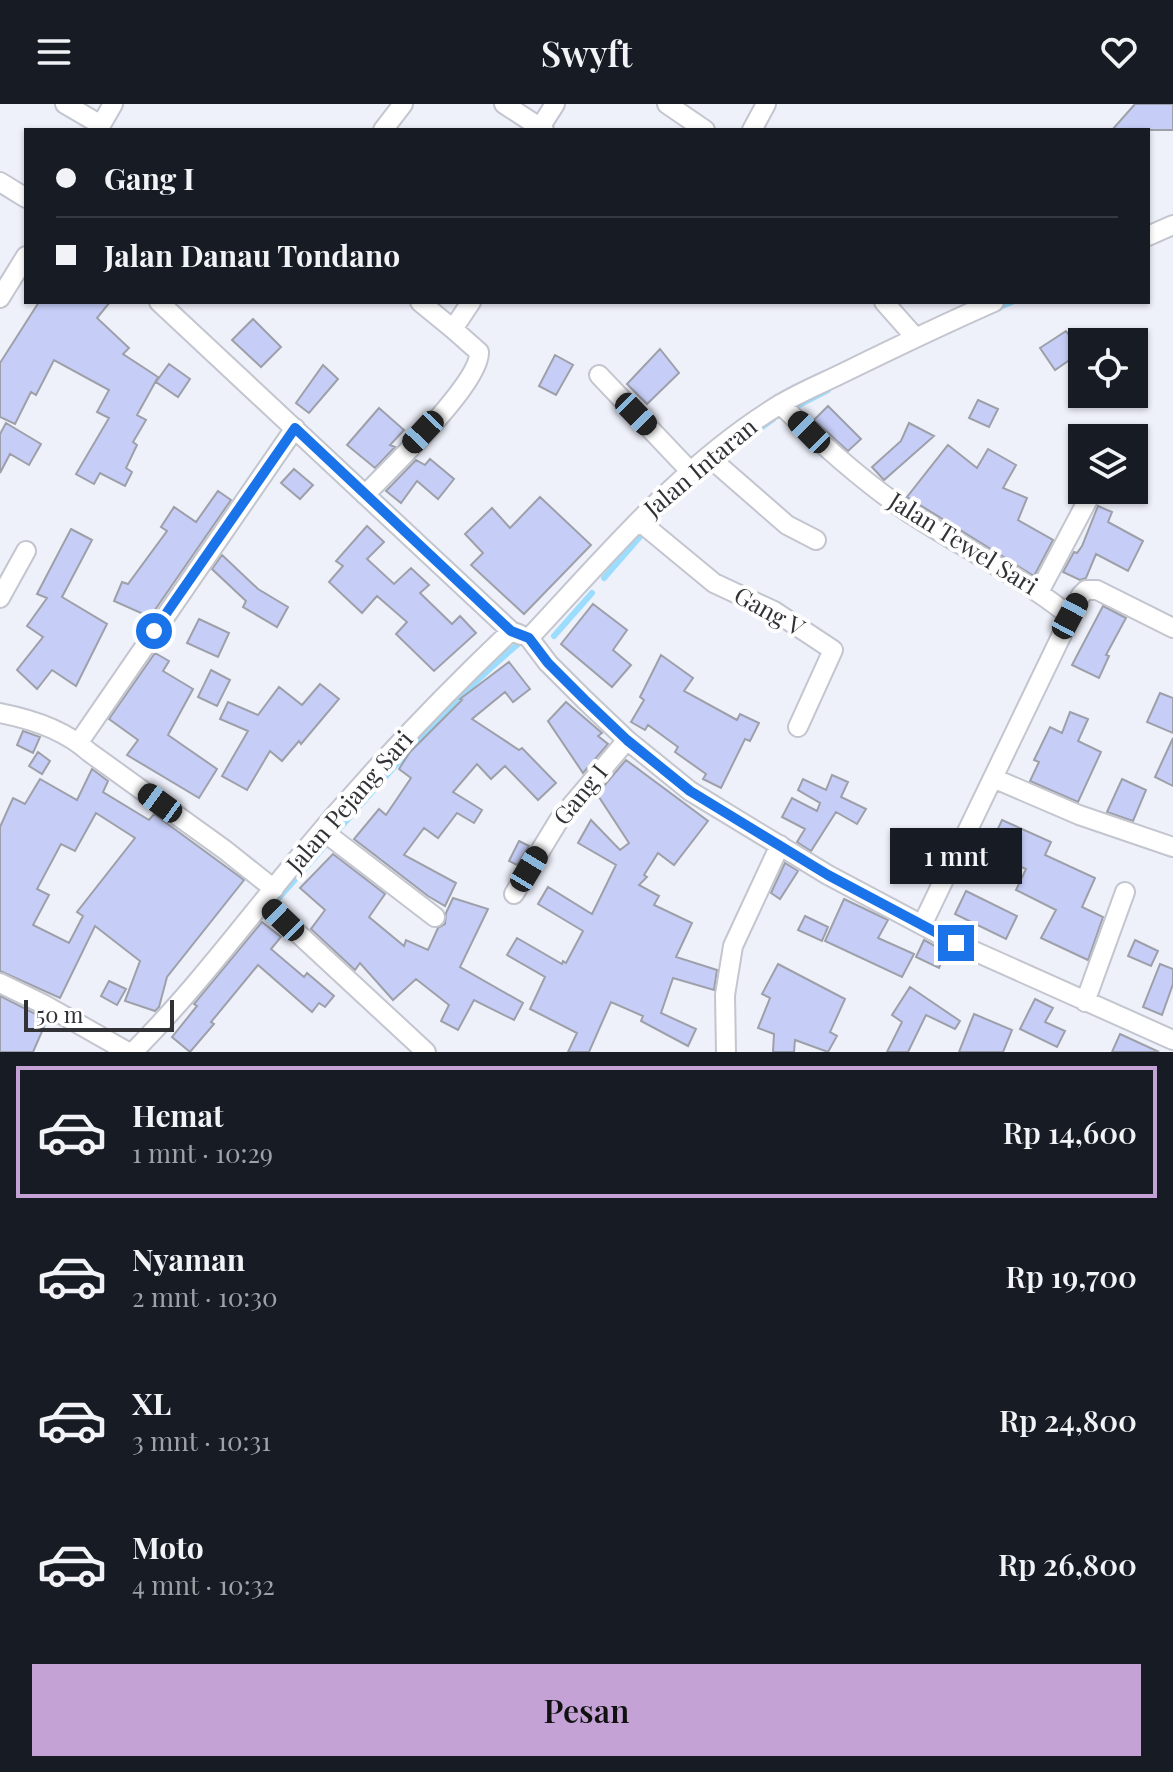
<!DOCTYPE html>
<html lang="id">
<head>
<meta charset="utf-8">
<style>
  body { margin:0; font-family:"Playfair Display",serif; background:#20242c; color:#f1f3f6; height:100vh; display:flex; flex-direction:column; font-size:30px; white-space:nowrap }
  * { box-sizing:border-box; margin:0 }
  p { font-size:26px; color:#9ea1a6 }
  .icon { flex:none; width:44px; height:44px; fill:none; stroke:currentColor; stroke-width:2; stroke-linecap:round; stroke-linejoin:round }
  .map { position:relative; height:948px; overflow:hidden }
  .drawer { display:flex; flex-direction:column; background:#171b24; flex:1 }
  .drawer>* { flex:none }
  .guide { position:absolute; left:24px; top:24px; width:1126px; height:176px; border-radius:0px; box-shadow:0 2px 6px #0004; display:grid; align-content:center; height:176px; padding:0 32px; background:#171b24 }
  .buttons { position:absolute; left:1068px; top:224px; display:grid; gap:16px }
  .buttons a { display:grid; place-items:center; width:80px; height:80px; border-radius:0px; background:#171b24; box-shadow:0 2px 6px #0004; font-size:40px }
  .scale { position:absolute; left:24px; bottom:20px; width:150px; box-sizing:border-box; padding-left:8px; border:4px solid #313235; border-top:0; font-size:22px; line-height:28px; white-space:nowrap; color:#313235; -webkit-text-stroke:6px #fefefe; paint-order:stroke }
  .end { position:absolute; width:36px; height:36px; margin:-18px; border:10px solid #1a73e8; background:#fff; box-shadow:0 0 0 4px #fff }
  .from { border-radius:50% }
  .bubble { position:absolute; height:56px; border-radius:0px; background:#171b24; box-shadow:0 2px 6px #0004; font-size:26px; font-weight:600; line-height:56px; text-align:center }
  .car { position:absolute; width:24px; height:48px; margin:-24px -12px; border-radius:10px; box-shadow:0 0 6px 2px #0007; background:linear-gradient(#222 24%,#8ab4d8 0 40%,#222 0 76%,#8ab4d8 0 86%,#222 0) }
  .guide b { display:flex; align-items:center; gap:28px; height:76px; font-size:30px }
  .guide b+b { border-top:2px solid #363941 }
  .guide i { width:20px; height:20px; background:#f1f3f6 }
  ul { padding:14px 0 0; list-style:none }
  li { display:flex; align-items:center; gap:24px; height:132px; margin:0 16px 12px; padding:0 16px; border:4px solid transparent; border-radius:0px }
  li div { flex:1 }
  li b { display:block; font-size:30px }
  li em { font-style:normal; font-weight:600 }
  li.current { border-color:#c4a2d6 }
  li>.icon { width:72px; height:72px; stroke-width:1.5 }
  .action { display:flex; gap:16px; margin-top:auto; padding:16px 32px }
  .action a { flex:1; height:92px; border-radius:0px; background:#c4a2d6; color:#111; font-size:32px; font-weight:600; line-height:92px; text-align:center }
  header { display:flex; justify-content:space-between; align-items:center; height:104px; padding:0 32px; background:#171b24; font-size:36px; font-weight:600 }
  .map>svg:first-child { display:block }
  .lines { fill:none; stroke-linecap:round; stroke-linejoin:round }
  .stream { stroke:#9cdcfd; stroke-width:6 }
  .building { fill:#c6cef8; stroke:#9ea0a9; stroke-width:2; fill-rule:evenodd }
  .street-casing { stroke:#c3c5cf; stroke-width:22 }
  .street { stroke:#fff; stroke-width:18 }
  .route { stroke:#1a73e8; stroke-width:10 }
  .labels { text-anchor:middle; stroke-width:8; stroke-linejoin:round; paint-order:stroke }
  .street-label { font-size:24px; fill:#313235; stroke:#fefefe }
</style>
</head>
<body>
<header><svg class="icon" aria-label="menu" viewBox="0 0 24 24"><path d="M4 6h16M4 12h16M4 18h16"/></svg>Swyft<svg class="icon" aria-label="heart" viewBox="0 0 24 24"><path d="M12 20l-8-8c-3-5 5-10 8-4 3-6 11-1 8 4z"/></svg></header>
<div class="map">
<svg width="1173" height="948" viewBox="0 0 1173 948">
  <rect width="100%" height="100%" fill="#eef0fa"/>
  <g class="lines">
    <!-- stream -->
    <path class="stream" d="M997,204L1012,198
      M797,302L828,286
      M724,351L773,315
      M658,412L711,362
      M604,474L644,428
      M554,532L592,489
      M340,724C398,659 454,592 522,537L525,539
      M276,797L330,736"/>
  </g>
  <!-- building -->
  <path class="building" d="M1135,0H1173V26H1112Z
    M39,198H110L97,214L129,244L123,250L158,273L137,311L146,316L133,338L137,341L126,364L132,368L125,382L100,369L94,380L76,370L109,314L97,308L109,286L54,256L36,291L31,288L15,320L0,313V259Z
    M253,215L281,243L261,263L232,236Z
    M1066,227L1081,248L1055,266L1040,244Z
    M660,245L679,269L647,300L627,280Z
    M555,251L573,261L556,291L539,282Z
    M169,260L190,275L178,293L156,278Z
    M323,261L338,275L309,309L296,299Z
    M978,296L998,305L989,323L969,314Z
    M828,302L861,335L848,347L814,316Z
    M379,304L404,326L390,341L395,343L375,364L347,341Z
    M6,319L41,340L29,361L10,350L0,369V330Z
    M909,319L934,332L884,376L872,363L901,337Z
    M948,341L977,364L988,345L1016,361L1003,384L1027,394L1018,416L1053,436L1034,472L907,393Z
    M430,355L454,375L438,395L417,377L401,399L386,387L416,356L425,361Z
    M294,365L313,381L300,395L281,379Z
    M218,387L231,396L150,513L114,497L122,478L128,480L167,427L161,423L174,403L196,418Z
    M540,393L591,441L524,510L471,461L483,449L465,430L492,404L510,424Z
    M1098,402L1112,408L1108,418L1143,437L1128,467L1096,450L1086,474L1080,476L1063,468L1074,448L1077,449L1082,442Z
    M367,422L384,438L367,455L394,480L411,464L429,481L420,489L452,520L460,512L476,529L434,567L396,530L407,518L377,492L362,509L329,478L343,462L336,457Z
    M71,425L92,436L62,493L107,520L76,582L52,566L37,585L17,566L43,533L27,522L47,494L37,490Z
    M222,451L258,485L288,503L277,523L243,503L246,497L212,465Z
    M593,500L627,526L613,546L631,561L612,583L561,540Z
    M1103,502L1126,514L1106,551L1109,552L1099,574L1072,561Z
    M199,515L229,529L218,553L187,539Z
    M155,549L169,557L163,567L193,585L168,631L217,665L199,694L127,651L138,636L109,615Z
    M661,551L693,574L684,587L737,616L740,610L759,619L750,637L745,635L721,684L703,675L706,670L675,648L678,643L648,621L645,626L631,618L644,596L640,593Z
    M509,558L530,585L513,598L505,588L472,615L519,646L522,644L556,679L538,696L505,662L491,675L477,660L453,688L482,706L474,719L457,709L438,734L424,724L404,751L456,779L445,802L428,792L354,735L379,705L386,711L411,674L399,665L410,648L462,596L460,595Z
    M211,566L230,576L217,602L198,593Z
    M320,580L339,595L301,640L299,637L282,657L270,647L247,686L222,672L248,627L220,615L228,598L258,611L279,583L302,601Z
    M1160,589L1173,594V629L1147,618Z
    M566,598L602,629L598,632L608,640L583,669L548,617Z
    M1070,608L1088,615L1078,637L1101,648L1078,698L1030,677L1039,658L1034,656L1050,623L1062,629Z
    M23,627L40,633L33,649L17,641Z
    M1173,634V682L1155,673Z
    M38,648L50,657L42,670L29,662Z
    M626,656L708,717L674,761L658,749L644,771L647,773L639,781L659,792L654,801L692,819L676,853L717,866L714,886L673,874L661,909L696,925L688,942L641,917L643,912L611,898L589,948H568L577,929L530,905L545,873L507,851L517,834L562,860L563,857L566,859L583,827L538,800L548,783L592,810L616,761L578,739L591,716L620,746L629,739L597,690Z
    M92,665L108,677L103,688L149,716L154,710L244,776L167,873L159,903L155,907L125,897L140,857L95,822L60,894L0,867V723L13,694L25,700L40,675L77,696ZM96,709L135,734L77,808L83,812L69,839L33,821L49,791L37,785L61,740L75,747Z
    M832,671L848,678L841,693L866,705L857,720L836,708L811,747L797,738L805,725L782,713L792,694L817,707L820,699L798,686L803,675L826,686Z
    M1122,675L1146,686L1133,717L1107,708Z
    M1002,716L1051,738L1045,751L1095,774L1082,803L1103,813L1088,856L1041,834L1056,806L1016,786L1026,765L987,748Z
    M519,737L529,742L517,761L509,757Z
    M333,750L385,790L369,813L404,842L406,836L428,846L438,824L445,820L446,809L453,794L488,805L460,863L523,899L514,916L474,896L458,926L441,917L449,901L416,875L393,896L360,859L355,866L311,825L325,806L300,784Z
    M785,759L798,767L780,795L771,789Z
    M966,787L1017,812L1006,835L955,810Z
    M844,795L888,816L878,834L914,850L902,873L825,837Z
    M805,812L828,823L822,837L798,826Z
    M262,818L281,833L271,845L304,873L307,869L334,892L325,903L319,899L312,908L258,861L211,918L214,920L190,948L172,933L197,902L194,900Z
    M924,836L946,848L939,864L916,853Z
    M1135,836L1158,847L1151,862L1128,852Z
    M778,860L845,895L830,928L837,932L828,948L795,936L794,948H773L774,930L758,924L770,894L762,890Z
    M1160,860L1173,865V880L1162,911L1143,903Z
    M109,877L126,885L117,901L101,892Z
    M910,883L960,917L955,925L926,911L908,948H887L902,918L892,911Z
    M0,892L47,916L33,948H0Z
    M1035,895L1053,904L1045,918L1065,927L1057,943L1020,925Z
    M974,910L1012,926L1003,948H959Z
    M1120,930L1159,948H1112Z"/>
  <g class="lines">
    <!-- street casing -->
    <g class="street-casing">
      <path id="street" d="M65,0L101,21
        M504,0L544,26
        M667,0L705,26
        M541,22L555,0
        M98,26L113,0
        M383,26L403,0
        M752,26L766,0
        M0,78L26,94
        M1148,132L1173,121
        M0,194L26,152
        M159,198L511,527L521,531
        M420,198L453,225
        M884,198L915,233
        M599,271L691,368
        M780,300C821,340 864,379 911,410C964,444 1021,473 1070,512
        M709,353L787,421L816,436
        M365,391C389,365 481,279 479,248L453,225L471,198
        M639,417L714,479L774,507L833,546L798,623
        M1039,488L1093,386
        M0,494L26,447
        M529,534L548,559L585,596L627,636L690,687L828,771L956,839L1173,936
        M529,534C606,452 682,360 779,301C800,288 823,279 845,268C894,244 944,220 994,198
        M0,609C31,615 66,627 89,648L225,746L274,785
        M79,638L295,324
        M993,674L1079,711L1173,743
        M323,727L435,813
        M514,790L559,716L627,636
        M263,797L426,948
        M923,819L1081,491L1086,486H1097L1173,524
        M0,879L45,901L128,948
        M1085,898L1125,788
        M133,948C192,889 242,822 295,758C362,677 435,599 511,527
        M726,948L725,891L733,842L780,741"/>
    </g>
    <!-- street -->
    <use href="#street" class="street"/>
  </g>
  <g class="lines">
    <!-- route -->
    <path class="route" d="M154,527L295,324L511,527L529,534L548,559L585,596L627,636L690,687L828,771L956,839"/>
  </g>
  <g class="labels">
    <!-- street labels -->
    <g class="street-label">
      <text transform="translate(701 364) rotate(-40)" y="8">Jalan Intaran</text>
      <text transform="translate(963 440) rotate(32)" y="8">Jalan Tewel Sari</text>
      <text transform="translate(769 508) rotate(29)" y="8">Gang V</text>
      <text transform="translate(581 691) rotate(-51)" y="8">Gang I</text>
      <text transform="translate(350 698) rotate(-49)" y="8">Jalan Pejang Sari</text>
    </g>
  </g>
</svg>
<div class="buttons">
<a><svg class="icon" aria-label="locate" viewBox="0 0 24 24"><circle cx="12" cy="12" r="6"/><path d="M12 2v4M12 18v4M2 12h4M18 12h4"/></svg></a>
<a><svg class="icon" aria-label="layers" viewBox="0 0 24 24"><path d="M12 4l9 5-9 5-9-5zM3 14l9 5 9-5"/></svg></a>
</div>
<div class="scale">50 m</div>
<i class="end from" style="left:154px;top:527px"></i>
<i class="end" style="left:956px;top:839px"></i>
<div class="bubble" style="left:890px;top:724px;width:132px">1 mnt</div>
<i class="car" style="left:636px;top:310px;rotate:136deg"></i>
<i class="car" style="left:423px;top:328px;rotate:223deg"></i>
<i class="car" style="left:809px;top:328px;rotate:315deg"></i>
<i class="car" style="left:1070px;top:512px;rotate:28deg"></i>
<i class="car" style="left:160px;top:699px;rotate:306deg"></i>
<i class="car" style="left:529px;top:765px;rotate:31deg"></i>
<i class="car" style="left:283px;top:816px;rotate:314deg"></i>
<div class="guide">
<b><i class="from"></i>Gang I</b>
<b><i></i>Jalan Danau Tondano</b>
</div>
</div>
<section class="drawer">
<ul>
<li class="current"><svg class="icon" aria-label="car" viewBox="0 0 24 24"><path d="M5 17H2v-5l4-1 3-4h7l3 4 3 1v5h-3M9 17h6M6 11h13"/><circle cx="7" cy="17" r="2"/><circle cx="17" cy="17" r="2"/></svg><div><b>Hemat</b><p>1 mnt · 10:29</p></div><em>Rp 14,600</em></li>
<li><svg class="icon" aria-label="car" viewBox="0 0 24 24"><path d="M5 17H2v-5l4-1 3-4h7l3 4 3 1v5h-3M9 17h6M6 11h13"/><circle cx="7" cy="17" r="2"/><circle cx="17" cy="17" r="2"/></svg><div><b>Nyaman</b><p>2 mnt · 10:30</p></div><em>Rp 19,700</em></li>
<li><svg class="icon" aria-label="car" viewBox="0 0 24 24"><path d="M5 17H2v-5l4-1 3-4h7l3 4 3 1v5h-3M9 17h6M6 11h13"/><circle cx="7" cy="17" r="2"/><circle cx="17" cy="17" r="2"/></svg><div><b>XL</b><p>3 mnt · 10:31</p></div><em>Rp 24,800</em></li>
<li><svg class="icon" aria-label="car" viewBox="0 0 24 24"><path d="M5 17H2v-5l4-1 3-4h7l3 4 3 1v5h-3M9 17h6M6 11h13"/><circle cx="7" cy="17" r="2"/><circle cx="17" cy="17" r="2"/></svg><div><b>Moto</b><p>4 mnt · 10:32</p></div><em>Rp 26,800</em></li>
</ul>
<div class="action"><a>Pesan</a></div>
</section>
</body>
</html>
